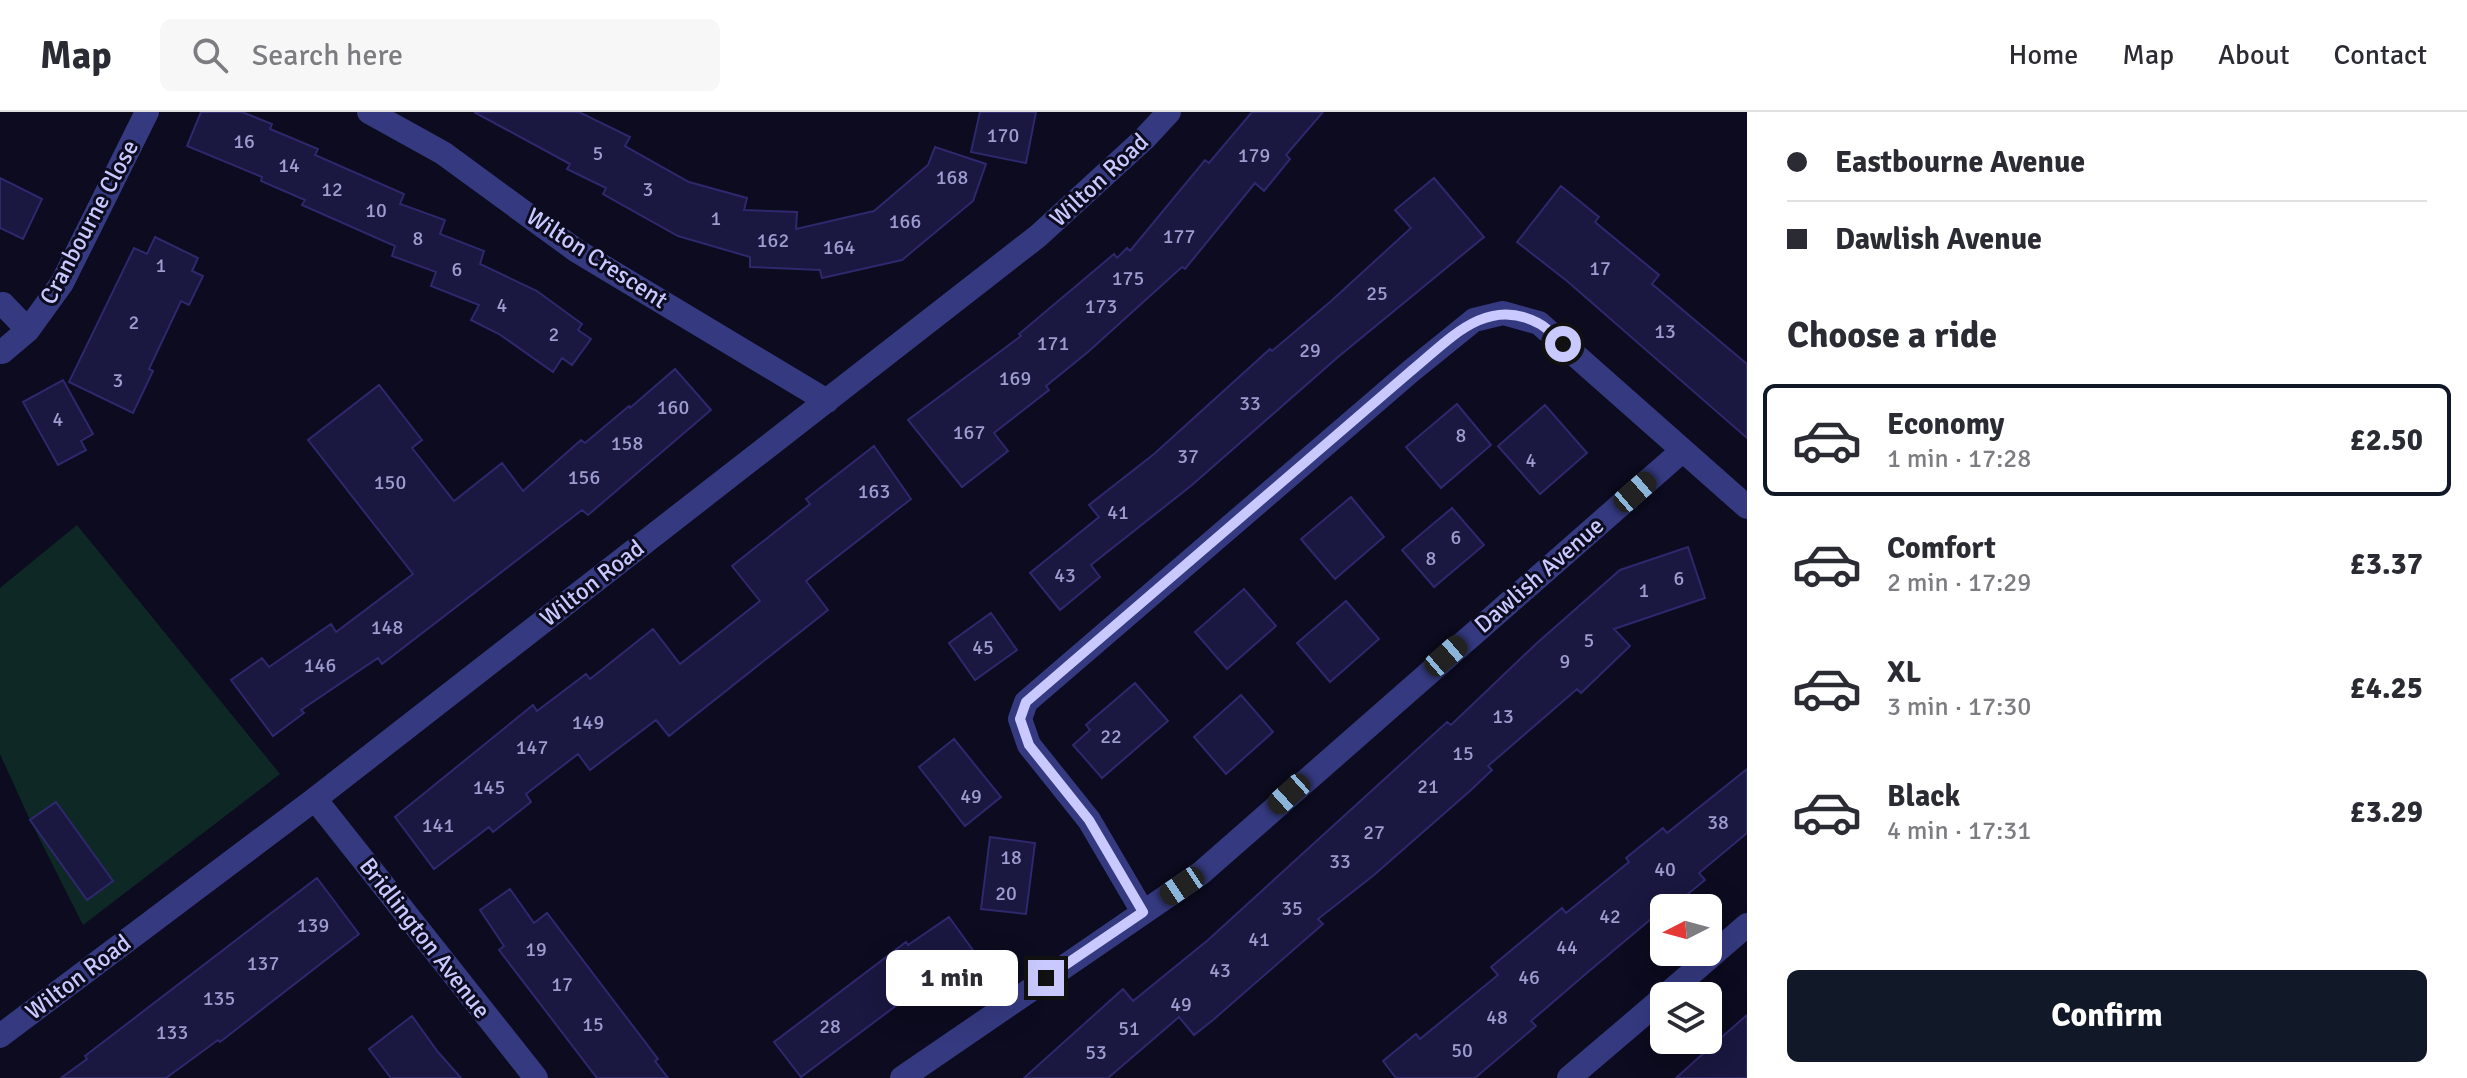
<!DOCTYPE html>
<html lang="en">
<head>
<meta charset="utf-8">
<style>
  body { margin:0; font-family:Signika,sans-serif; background:#f7f7f7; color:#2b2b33; height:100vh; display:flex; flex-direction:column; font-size:30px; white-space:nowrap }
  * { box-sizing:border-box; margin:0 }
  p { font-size:26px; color:#7c7c81 }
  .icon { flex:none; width:44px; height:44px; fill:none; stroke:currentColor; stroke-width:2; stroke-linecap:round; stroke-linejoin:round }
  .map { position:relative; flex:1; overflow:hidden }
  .details { display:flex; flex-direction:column; background:#fff; width:720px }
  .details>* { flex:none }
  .top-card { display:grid; align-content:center; height:176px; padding:0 40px; background:#fff }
  .needle { width:52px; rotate:264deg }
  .buttons { position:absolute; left:1650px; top:782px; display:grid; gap:16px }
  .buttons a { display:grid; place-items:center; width:72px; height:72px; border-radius:12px; background:#fff; box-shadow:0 8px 32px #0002; font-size:40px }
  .end { position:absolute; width:36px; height:36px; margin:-18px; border:10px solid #c9c9ff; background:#111; box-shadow:0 0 0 4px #111 }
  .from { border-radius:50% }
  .bubble { position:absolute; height:56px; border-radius:12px; background:#fff; box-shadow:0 8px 32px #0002; font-size:26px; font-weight:700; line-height:56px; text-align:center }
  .car { position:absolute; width:24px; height:48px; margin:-24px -12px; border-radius:10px; box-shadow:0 0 6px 2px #0007; background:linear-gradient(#222 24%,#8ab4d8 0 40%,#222 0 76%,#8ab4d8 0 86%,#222 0) }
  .top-card b { display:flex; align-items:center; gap:28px; height:76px; font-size:30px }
  .top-card b+b { border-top:2px solid #e1e1e2 }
  .top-card i { width:20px; height:20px; background:#2b2b33 }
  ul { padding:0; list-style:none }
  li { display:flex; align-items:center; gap:24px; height:112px; margin:0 16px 12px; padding:0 24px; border:4px solid transparent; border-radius:12px }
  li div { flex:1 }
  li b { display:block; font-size:30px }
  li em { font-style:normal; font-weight:700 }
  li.selected { border-color:#111827 }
  li>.icon { width:72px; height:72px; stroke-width:1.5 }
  h2 { padding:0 40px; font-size:36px; line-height:96px }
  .action { display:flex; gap:16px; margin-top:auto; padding:16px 40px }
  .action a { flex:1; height:92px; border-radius:12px; background:#111827; color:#fff; font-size:32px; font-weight:700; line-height:92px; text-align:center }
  header { display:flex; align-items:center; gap:48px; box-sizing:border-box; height:112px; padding:0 40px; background:#fff; border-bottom:2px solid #e1e1e2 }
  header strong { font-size:38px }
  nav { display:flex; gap:44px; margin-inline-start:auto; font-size:28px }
  .search { width:560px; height:72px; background:#f7f7f7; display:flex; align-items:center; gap:20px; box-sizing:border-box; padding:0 28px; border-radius:12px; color:#7c7c81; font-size:30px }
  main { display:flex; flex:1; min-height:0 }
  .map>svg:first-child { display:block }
  .green { fill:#0e2925 }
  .building { fill:#1a1740; stroke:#2e286d; stroke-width:2 }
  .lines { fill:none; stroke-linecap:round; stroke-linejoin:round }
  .minor { stroke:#353a80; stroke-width:24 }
  .route { stroke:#c9c9ff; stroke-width:10 }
  .labels { text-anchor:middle; stroke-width:6; stroke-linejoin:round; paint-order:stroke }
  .number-label { font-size:20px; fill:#9d9ccf }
  .street-label { font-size:24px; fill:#c9c9ff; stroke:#0c0b1f }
</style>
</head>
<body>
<header>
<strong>Map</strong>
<div class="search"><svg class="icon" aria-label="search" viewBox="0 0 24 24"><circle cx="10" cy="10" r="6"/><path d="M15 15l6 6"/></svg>Search here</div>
<nav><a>Home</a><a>Map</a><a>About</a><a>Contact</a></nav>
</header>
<main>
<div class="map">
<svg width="1747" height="966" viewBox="0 0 1747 966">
  <rect width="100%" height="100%" fill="#0c0b1f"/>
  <!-- green -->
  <path class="green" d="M77,413L280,662L83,813L30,708L0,642V476Z"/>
  <!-- building -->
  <path class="building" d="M201,0H242L272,12L270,17L318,37L315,43L404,82L400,92L445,108L440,122L484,139L480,152L537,179L582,212L578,218L591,227L572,253L562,246L553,260L499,222L471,208L479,193L431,174L436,160L392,144L395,134L302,93L305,88L261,69L262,65L187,34Z
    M474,0H579L630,25L625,34L689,70L747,86L744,98L797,100L796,117L874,99L928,53L935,35L986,52L973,89L902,148L822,166L820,158L750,155V145L678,124L603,82L606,76L567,57L570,52Z
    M980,0H1036L1026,51L971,40Z
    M1252,0H1323L1286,43L1290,47L1264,79L1255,71L1185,157L1182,155L1088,240L1046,274L1049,278L994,321L1008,339L962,375L908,308L1021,224L1019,222L1114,142L1117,146L1127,136L1130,139L1205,48L1209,51Z
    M0,66L42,87L23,127L0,116Z
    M1434,66L1484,125L1338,245L1192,373L1091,453L1100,465L1060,498L1030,461L1099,405L1089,393L1154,342L1270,237L1272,239L1330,190L1411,116L1395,98Z
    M1561,74L1599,105L1595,110L1659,163L1652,172L1747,252V326L1567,169L1517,130Z
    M155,125L198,146L192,159L203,164L189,193L181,189L149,257L153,259L133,301L69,270L134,136L147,142Z
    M675,257L711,298L588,403L582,398L382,552L378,546L301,598L304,601L273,624L231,568L262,546L269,555L331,512L336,520L413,462L308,328L379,273L422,328L412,336L454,389L502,351L523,379L581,328L585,331L629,294L630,296Z
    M63,268L93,322L81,329L86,338L58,353L23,290Z
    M1457,292L1491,333L1441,376L1406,335Z
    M1545,293L1587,341L1540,382L1498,334Z
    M874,334L911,387L806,469L828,498L669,624L656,608L590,658L578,642L526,682L531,690L493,720L489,715L434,757L395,705L533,593L537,599L586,562L590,567L653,517L680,552L760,489L732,454L810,392L806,387Z
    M1351,385L1384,425L1335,467L1301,427Z
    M1452,396L1484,433L1434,475L1402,438Z
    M1688,435L1705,486L1614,517L1630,534L1581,581L1577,577L1488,654L1492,658L1471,678L1374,763L1318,807L1323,812L1213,908L1194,923L1179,905L1108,966H1024L1123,877L1133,889L1208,828L1447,610L1451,613L1537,531L1620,458Z
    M1244,477L1276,514L1227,557L1195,520Z
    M1346,489L1379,527L1330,570L1297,531Z
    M991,501L1017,538L975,568L949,531Z
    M1135,571L1168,609L1102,666L1073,633L1090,618L1086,613Z
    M1241,583L1273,620L1226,662L1194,625Z
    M954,627L1001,685L965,714L919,655Z
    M1747,657V721L1699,761L1705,768L1671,796H1664L1588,860L1531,909L1536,914L1475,966H1396L1383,949L1416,922L1420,927L1498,863L1491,855L1562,796L1566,801L1629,750L1626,746L1663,716L1667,721Z
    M56,690L113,769L87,788L30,708Z
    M990,725L1035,731L1026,802L981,797Z
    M317,766L359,822L220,930L218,928L166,966H61L87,947L85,944Z
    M510,777L534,811L547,801L658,947L655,949L668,966H597L499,838L504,834L480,798Z
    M949,805L975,841L943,864L941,860L801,965L774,930L906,830L908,833Z
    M1747,903V966H1676L1715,931Z
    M412,904L438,940L461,966H391L369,937Z"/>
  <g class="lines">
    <!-- minor -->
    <path class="minor" d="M369,0L443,41L577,139L827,289
      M3,192L28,218
      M2,240L28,218L62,171L147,0
      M315,687L536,966
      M1143,800L1089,708L1029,633L1020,607L1026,590L1411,259L1474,208L1503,201L1539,211L1747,395
      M1665,884L1747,813
      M0,924L315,687L1038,124L1144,27L1169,0
      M902,966L1201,761L1682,339
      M1569,966L1664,885"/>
  </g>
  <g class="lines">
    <!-- route -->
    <path class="route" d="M1046,866L1143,800L1089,708L1029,633L1020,607L1026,590L1411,259C1448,229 1486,183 1538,211C1547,215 1555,225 1563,232"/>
  </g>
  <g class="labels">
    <!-- number labels -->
    <g class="number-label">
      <text x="1003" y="30">170</text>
      <text x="244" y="36">16</text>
      <text x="598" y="48">5</text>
      <text x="1254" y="50">179</text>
      <text x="289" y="60">14</text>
      <text x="952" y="72">168</text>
      <text x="332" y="84">12</text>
      <text x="648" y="84">3</text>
      <text x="376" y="105">10</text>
      <text x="716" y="113">1</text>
      <text x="905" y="116">166</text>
      <text x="1179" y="131">177</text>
      <text x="418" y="133">8</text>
      <text x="773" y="135">162</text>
      <text x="839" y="142">164</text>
      <text x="161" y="160">1</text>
      <text x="1600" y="163">17</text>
      <text x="457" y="164">6</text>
      <text x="1128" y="173">175</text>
      <text x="1377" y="188">25</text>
      <text x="502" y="200">4</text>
      <text x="1101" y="201">173</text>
      <text x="134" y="217">2</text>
      <text x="1665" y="226">13</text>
      <text x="554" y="229">2</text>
      <text x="1053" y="238">171</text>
      <text x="1310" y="245">29</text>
      <text x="1015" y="273">169</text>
      <text x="118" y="275">3</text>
      <text x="1250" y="298">33</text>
      <text x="673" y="302">160</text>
      <text x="58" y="314">4</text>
      <text x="969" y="327">167</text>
      <text x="1461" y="330">8</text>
      <text x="627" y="338">158</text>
      <text x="1188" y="351">37</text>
      <text x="1531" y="355">4</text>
      <text x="584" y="372">156</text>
      <text x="390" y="377">150</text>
      <text x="874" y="386">163</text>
      <text x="1118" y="407">41</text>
      <text x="1456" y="432">6</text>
      <text x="1431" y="453">8</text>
      <text x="1065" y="470">43</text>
      <text x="1679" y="473">6</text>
      <text x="1644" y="485">1</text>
      <text x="387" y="522">148</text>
      <text x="1589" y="535">5</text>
      <text x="983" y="542">45</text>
      <text x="1565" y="556">9</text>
      <text x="320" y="560">146</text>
      <text x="1503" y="611">13</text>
      <text x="588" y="617">149</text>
      <text x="1111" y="631">22</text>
      <text x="532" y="642">147</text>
      <text x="1463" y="648">15</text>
      <text x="1428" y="681">21</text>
      <text x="489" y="682">145</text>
      <text x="971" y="691">49</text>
      <text x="1718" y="717">38</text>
      <text x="438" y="720">141</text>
      <text x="1374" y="727">27</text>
      <text x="1011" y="752">18</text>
      <text x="1340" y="756">33</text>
      <text x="1665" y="764">40</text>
      <text x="1006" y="788">20</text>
      <text x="1292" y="803">35</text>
      <text x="1610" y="811">42</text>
      <text x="313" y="820">139</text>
      <text x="1259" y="834">41</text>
      <text x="1567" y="842">44</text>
      <text x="536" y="844">19</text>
      <text x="263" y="858">137</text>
      <text x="1220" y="865">43</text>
      <text x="1529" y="872">46</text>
      <text x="562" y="879">17</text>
      <text x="219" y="893">135</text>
      <text x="1181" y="899">49</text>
      <text x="1497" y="912">48</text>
      <text x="593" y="919">15</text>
      <text x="830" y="921">28</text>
      <text x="1129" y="923">51</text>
      <text x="172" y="927">133</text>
      <text x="1462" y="945">50</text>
      <text x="1096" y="947">53</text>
    </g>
    <!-- street labels -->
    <g class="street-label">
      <text transform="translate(1099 68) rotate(-43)" y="8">Wilton Road</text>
      <text transform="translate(89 110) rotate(-62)" y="8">Cranbourne Close</text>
      <text transform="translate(597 146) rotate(33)" y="8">Wilton Crescent</text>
      <text transform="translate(1539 463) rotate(-41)" y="8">Dawlish Avenue</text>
      <text transform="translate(592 471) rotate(-38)" y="8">Wilton Road</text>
      <text transform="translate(425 826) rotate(52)" y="8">Bridlington Avenue</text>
      <text transform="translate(78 865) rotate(-37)" y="8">Wilton Road</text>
    </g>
  </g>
</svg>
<div class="buttons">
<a><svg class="needle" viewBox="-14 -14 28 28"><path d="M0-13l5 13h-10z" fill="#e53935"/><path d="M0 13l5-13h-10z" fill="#7c7c81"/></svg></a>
<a><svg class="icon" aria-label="layers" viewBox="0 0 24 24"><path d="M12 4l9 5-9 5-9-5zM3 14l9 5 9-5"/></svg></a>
</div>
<i class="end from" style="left:1563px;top:232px"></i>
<i class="end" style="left:1046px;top:866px"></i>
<div class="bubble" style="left:886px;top:838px;width:132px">1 min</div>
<i class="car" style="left:1635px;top:380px;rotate:49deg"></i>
<i class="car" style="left:1446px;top:544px;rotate:49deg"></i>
<i class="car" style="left:1289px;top:682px;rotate:228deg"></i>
<i class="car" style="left:1182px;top:774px;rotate:236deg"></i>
</div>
<section class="details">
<div class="top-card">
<b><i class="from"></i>Eastbourne Avenue</b>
<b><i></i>Dawlish Avenue</b>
</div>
<h2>Choose a ride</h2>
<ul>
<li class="selected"><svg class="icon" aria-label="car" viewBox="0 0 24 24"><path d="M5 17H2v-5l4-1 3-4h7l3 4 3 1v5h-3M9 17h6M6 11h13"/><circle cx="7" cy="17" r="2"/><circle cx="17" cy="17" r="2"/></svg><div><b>Economy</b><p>1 min · 17:28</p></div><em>£2.50</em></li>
<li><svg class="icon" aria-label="car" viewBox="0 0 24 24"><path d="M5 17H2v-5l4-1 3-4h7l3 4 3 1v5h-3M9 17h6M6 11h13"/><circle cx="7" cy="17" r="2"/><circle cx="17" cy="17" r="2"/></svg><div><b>Comfort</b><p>2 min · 17:29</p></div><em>£3.37</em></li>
<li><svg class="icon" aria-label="car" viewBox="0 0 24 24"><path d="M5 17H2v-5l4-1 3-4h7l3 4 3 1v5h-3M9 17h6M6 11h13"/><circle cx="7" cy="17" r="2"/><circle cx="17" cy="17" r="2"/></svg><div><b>XL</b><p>3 min · 17:30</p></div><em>£4.25</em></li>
<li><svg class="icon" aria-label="car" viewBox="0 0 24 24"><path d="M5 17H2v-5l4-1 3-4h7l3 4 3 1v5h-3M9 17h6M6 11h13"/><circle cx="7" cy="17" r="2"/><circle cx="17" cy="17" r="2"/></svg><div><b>Black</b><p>4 min · 17:31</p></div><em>£3.29</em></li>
</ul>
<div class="action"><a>Confirm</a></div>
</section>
</main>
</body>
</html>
